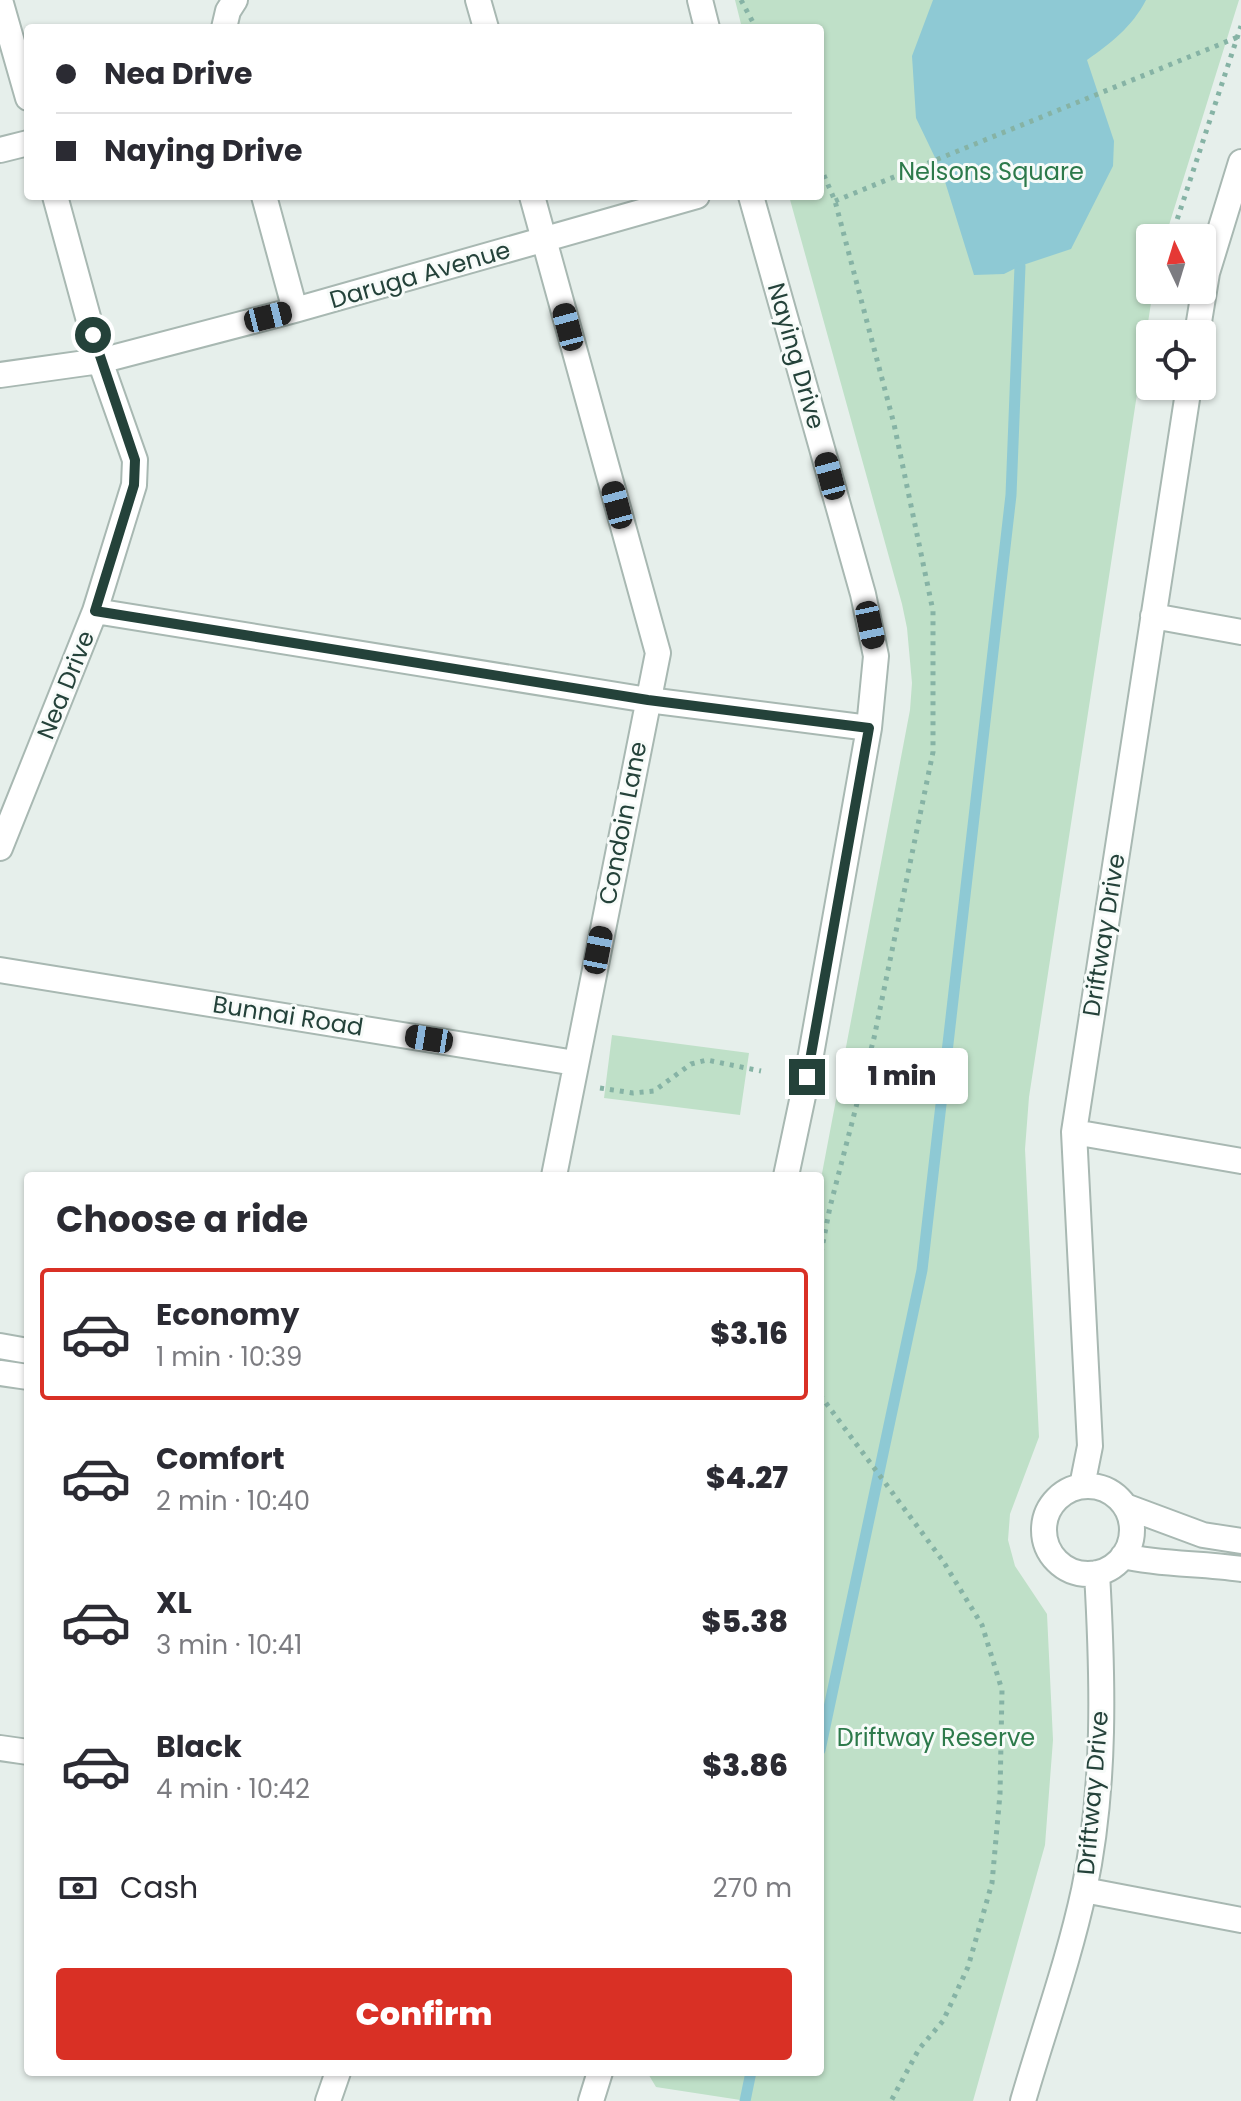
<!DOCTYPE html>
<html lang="en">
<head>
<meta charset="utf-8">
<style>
  body { margin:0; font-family:Poppins,sans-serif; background:#f2f2f3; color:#2b2b33; height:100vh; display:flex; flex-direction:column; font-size:30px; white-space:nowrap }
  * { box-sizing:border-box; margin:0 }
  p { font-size:26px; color:#7c7c81 }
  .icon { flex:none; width:44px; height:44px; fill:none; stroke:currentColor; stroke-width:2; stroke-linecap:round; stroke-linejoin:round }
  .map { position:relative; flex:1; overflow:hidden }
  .side { position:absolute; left:24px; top:1172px; width:800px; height:904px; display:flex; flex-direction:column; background:#fff; border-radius:8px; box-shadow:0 2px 6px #0004 }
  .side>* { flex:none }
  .hud { position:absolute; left:24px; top:24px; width:800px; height:176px; border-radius:8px; box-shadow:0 2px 6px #0004; display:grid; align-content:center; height:176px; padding:0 32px; background:#fff }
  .needle { width:52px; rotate:356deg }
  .tools { position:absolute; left:1136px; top:224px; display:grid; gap:16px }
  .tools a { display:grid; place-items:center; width:80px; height:80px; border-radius:8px; background:#fff; box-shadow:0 2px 6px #0004; font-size:40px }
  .end { position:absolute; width:36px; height:36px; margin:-18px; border:10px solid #24423a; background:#fff; box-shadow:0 0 0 4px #fff }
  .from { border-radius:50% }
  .bubble { position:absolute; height:56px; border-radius:8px; background:#fff; box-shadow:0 2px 6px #0004; font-size:26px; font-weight:800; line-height:56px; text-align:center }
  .car { position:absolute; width:24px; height:48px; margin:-24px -12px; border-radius:10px; box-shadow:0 0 6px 2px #0007; background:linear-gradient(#222 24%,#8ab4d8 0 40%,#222 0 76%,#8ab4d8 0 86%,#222 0) }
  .hud b { display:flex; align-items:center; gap:28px; height:76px; font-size:30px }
  .hud b+b { border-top:2px solid #e1e1e2 }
  .hud i { width:20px; height:20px; background:#2b2b33 }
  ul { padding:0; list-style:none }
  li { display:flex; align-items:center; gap:24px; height:132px; margin:0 16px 12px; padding:0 16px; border:4px solid transparent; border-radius:8px }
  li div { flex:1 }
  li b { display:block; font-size:30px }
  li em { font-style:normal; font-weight:800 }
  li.on { border-color:#d93025 }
  li>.icon { width:72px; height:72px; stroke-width:1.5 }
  h2 { padding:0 32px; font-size:36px; line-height:96px }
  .pay { display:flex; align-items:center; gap:20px; height:88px; padding:0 32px; font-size:30px }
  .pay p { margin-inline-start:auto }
  .button { display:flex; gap:16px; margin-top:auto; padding:16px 32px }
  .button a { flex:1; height:92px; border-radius:8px; background:#d93025; color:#fff; font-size:32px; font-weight:800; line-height:92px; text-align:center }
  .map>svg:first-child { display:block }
  .green { fill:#bfe0c8 }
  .water { fill:#8ec9d4 }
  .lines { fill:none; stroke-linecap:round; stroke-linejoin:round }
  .stream { stroke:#8ec9d4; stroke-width:11 }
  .minor-casing { stroke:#a8b8b2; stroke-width:28 }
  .path { stroke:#86b3a5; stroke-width:5; stroke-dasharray:4 6; stroke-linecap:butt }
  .minor { stroke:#fff; stroke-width:24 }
  .route { stroke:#24423a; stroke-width:10 }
  .labels { text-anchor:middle; stroke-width:6; stroke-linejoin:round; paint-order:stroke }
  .park-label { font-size:24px; fill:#2d7a4b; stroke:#f7fbf9 }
  .street-label { font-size:24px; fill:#24423a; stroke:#f7fbf9 }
</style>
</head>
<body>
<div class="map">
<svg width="1241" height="2101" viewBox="0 0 1241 2101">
  <rect width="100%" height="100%" fill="#e6efeb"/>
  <!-- green -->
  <path class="green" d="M735,0H1239L1165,238H1150V290H1153L1029,1097L1025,1149L1039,1437L1010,1514L1008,1540L1015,1566L1047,1614L1053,1740L1045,1845L973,2101H747L656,2087L647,2072H820V1184L910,710L912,683L907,628L902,604L789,196H820V28H742Z
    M612,1035L749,1053L740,1115L604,1098Z"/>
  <!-- water -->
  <path class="water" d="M933,0H1146C1132,27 1111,43 1087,60L1114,141L1113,166L1071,249L1020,266L1004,274L974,275L942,172L916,118L912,56Z"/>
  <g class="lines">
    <!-- stream -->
    <path class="stream" d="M820,1750L922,1270L1011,495L1020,266
      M745,2101L751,2072"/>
    <!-- minor casing -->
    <g class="minor-casing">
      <path id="minor" d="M0,0L28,98
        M478,0L486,28
        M700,0L707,28
        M224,28L228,11L235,0
        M0,150L28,143
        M264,196L295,310
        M532,196L658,653L554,1176
        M751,196L863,594L876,656L869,728L807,1077L786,1176
        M1197,334L1207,273L1241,162
        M0,375L100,361L295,310L697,196
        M95,611L648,700L869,728
        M1153,616L1241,632
        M0,848L95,611L134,485L135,460L100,361L55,196
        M0,970L575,1063
        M1074,1132L1241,1161
        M0,1346L28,1351
        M0,1373L28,1377
        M1082,1486L1090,1446L1074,1132L1189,386
        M1044 1530a44 44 0 1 1 88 0a44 44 0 1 1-88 0Z
        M1125,1506L1203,1535L1241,1541
        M1123,1556C1162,1565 1202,1563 1241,1569
        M0,1748L28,1752
        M1084,1890L1241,1920
        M328,2101L338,2072
        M591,2101L600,2072
        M1023,2101C1043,2032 1069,1960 1084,1890C1106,1787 1103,1678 1097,1573"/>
    </g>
    <!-- path -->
    <path class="path" d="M741,0L756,28
      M820,166L835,201L894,424L933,611V752L874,1038L830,1207L820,1258
      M835,201L1238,37
      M1171,238L1241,26
      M600,1088L633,1093L654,1091L691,1064L707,1060L761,1071
      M820,1395L943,1561L982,1625L1002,1690L1000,1794L992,1883L968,1967L943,2021L919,2049L891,2101"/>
    <!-- minor -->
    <use href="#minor" class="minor"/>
  </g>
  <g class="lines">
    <!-- route -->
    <path class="route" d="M93,335L135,460L134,485L95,611L648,700L869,728L807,1077"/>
  </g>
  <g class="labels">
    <!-- park labels -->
    <g class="park-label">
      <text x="991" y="180">Nelsons Square</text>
      <text x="936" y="1746">Driftway Reserve</text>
    </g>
    <!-- street labels -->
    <g class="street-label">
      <text transform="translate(420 275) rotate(-16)" y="8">Daruga Avenue</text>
      <text transform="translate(796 356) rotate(74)" y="8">Naying Drive</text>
      <text transform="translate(66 685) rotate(-68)" y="8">Nea Drive</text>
      <text transform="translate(623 823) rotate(-79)" y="8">Condoin Lane</text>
      <text transform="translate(1104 935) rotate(-81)" y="8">Driftway Drive</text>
      <text transform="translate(288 1016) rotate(9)" y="8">Bunnai Road</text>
      <text transform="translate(1093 1793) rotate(-85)" y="8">Driftway Drive</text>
    </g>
  </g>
</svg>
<div class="tools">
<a><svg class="needle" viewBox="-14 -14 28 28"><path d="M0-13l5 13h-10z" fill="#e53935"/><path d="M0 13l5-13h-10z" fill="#7c7c81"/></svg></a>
<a><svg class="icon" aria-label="locate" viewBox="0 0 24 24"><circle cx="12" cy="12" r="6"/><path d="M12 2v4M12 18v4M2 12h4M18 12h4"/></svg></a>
</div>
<i class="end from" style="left:93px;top:335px"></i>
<i class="end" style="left:807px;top:1077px"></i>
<div class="bubble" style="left:836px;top:1048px;width:132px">1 min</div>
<i class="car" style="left:268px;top:317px;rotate:76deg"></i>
<i class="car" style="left:568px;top:327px;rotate:345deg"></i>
<i class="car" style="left:830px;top:476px;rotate:345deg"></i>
<i class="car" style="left:617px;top:505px;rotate:345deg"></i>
<i class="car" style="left:870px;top:625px;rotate:168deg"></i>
<i class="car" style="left:598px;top:950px;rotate:11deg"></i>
<i class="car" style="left:429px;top:1039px;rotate:279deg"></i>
<div class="hud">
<b><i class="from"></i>Nea Drive</b>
<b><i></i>Naying Drive</b>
</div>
<section class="side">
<h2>Choose a ride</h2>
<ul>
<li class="on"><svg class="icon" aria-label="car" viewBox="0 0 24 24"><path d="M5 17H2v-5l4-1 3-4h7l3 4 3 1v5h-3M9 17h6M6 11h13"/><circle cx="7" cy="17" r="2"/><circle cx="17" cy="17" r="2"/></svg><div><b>Economy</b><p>1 min · 10:39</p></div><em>$3.16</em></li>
<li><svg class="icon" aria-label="car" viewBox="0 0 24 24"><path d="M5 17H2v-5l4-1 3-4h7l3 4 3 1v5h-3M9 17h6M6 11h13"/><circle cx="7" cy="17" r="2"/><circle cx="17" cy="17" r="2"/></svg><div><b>Comfort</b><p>2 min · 10:40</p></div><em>$4.27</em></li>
<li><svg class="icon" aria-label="car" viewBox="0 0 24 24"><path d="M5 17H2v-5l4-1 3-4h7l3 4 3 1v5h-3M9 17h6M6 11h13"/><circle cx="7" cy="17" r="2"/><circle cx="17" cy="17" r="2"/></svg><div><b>XL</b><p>3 min · 10:41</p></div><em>$5.38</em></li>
<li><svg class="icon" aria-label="car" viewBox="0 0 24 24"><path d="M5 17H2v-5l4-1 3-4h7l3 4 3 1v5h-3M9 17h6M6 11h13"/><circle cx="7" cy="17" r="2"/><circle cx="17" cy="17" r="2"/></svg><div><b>Black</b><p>4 min · 10:42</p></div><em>$3.86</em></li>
</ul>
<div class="pay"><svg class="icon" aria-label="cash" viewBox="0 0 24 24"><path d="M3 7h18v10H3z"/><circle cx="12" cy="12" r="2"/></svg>Cash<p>270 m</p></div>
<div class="button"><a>Confirm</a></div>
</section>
</div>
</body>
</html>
